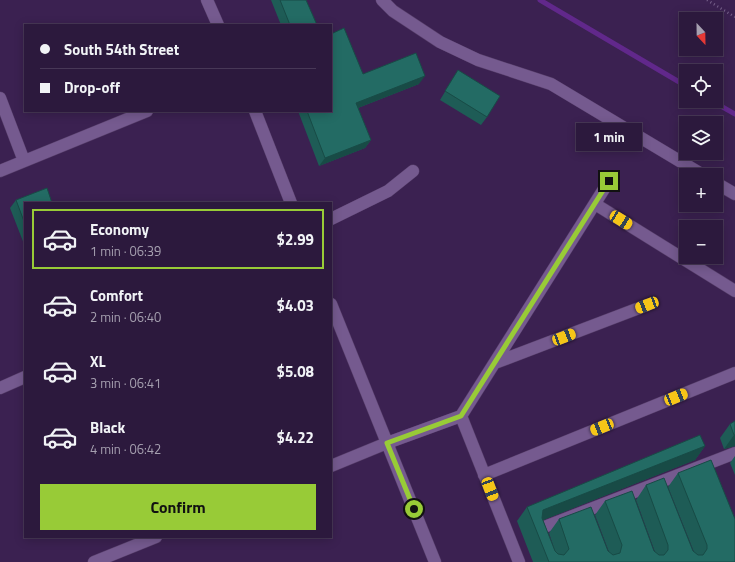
<!DOCTYPE html>
<html lang="en">
<head>
<meta charset="utf-8">
<style>
  body { margin:0; font-family:"Titillium Web",sans-serif; background:#342244; color:#f1f3f6; height:100vh; display:flex; flex-direction:column; font-size:15px; white-space:nowrap }
  * { box-sizing:border-box; margin:0 }
  p { font-size:13px; color:#a6a0b0 }
  .icon { flex:none; width:22px; height:22px; fill:none; stroke:currentColor; stroke-width:2; stroke-linecap:round; stroke-linejoin:round }
  .map { position:relative; flex:1; overflow:hidden }
  .sheet { position:absolute; left:24px; top:202px; width:308px; height:336px; display:flex; flex-direction:column; background:#2c193d; border-radius:0px; box-shadow:0 2px 10px #0003,0 0 0 1px #483857 }
  .sheet>* { flex:none }
  .top-card { position:absolute; left:24px; top:24px; width:308px; height:88px; border-radius:0px; box-shadow:0 2px 10px #0003,0 0 0 1px #483857; display:grid; align-content:center; height:88px; padding:0 16px; background:#2c193d }
  .needle { width:26px; rotate:158deg }
  .fabs { position:absolute; left:679px; top:12px; display:grid; gap:8px }
  .fabs a { display:grid; place-items:center; width:44px; height:44px; border-radius:0px; background:#2c193d; box-shadow:0 2px 10px #0003,0 0 0 1px #483857; font-size:20px }
  .end { position:absolute; width:18px; height:18px; margin:-9px; border:5px solid #98cb37; background:#111; box-shadow:0 0 0 2px #111 }
  .from { border-radius:50% }
  .bubble { position:absolute; height:28px; border-radius:0px; background:#2c193d; box-shadow:0 2px 10px #0003,0 0 0 1px #483857; font-size:13px; font-weight:700; line-height:28px; text-align:center }
  .car { position:absolute; width:12px; height:24px; margin:-12px -6px; border-radius:5px; box-shadow:0 0 3px 1px #0007; background:linear-gradient(#f5c518 24%,#345 0 40%,#f5c518 0 76%,#345 0 86%,#f5c518 0) }
  .top-card b { display:flex; align-items:center; gap:14px; height:38px; font-size:15px }
  .top-card b+b { border-top:1px solid #483857 }
  .top-card i { width:10px; height:10px; background:#f1f3f6 }
  ul { padding:7px 0 0; list-style:none }
  li { display:flex; align-items:center; gap:12px; height:60px; margin:0 8px 6px; padding:0 8px; border:2px solid transparent; border-radius:0px }
  li div { flex:1 }
  li b { display:block; font-size:15px }
  li em { font-style:normal; font-weight:700 }
  li.selected { border-color:#98cb37 }
  li>.icon { width:36px; height:36px; stroke-width:1.5 }
  .action { display:flex; gap:8px; margin-top:auto; padding:8px 16px }
  .action a { flex:1; height:46px; border-radius:0px; background:#98cb37; color:#111; font-size:16px; font-weight:700; line-height:46px; text-align:center }
  .map>svg:first-child { display:block }
  .lines { fill:none; stroke-linecap:round; stroke-linejoin:round }
  .stream { stroke:#61288b; stroke-width:5 }
  .minor-casing { stroke:#573f6a; stroke-width:13 }
  .path { stroke:#78628c; stroke-width:2.5; stroke-dasharray:1 3; stroke-linecap:butt }
  .minor { stroke:#755a8f; stroke-width:12 }
  .wall { fill:#1e5c56 }
  .shaded-wall { fill:#184b46 }
  .building { fill:#236b64; stroke:#184b46 }
  .route { stroke:#98cb37; stroke-width:5 }
</style>
</head>
<body>
<div class="map">
<svg width="735" height="562" viewBox="0 0 735 562">
  <rect width="100%" height="100%" fill="#3b2151"/>
  <g class="lines">
    <!-- stream -->
    <path class="stream" d="M540,0L686,86
      M712,101L735,114"/>
    <!-- minor casing -->
    <g class="minor-casing">
      <path id="minor" d="M207,0L218,25
        M382,0L393,11L440,42L478,60L551,84L703,175
        M0,98L24,161
        M255,111L291,203
        M0,171L147,111
        M716,183L735,194
        M595,204L735,291
        M331,219L388,191L413,171
        M331,304L435,562
        M495,363L647,305
        M0,388L25,377
        M461,416L519,562
        M331,466L387,443L461,416L609,181
        M484,475L735,373
        M94,562L156,537
        M552,562L539,529L735,453"/>
    </g>
    <!-- path -->
    <path class="path" d="M707,0L735,17"/>
    <!-- minor -->
    <use href="#minor" class="minor"/>
  </g>
  <!-- wall -->
  <path class="wall" d="M271,0H306L317,25H281Z
    M458,70L487,117L481,125L440,100Z
    M363,74L419,84L358,108L371,140L365,148L319,166L298,111H331Z
    M16,200L25,203V243L24,244L10,208Z
    M735,421V446L724,449L720,438L730,424Z
    M705,446L695,460L543,520L555,551L549,533L559,519L609,552L595,515L605,501L655,552L636,500L646,485L694,552L668,487L678,473L735,562H533L517,521L527,507Z
    M735,456V475L730,463Z"/>
  <!-- shaded-wall -->
  <path class="shaded-wall" d="M425,76L419,84L350,111L356,103Z
    M371,140L365,148L319,166L325,158Z
    M734,435H735V446L724,449Z
    M705,446L695,460L533,524L543,510Z"/>
  <!-- building -->
  <path class="building" d="M280,0H306L317,25H290Z
    M344,28L363,74L416,53L425,76L356,103L371,140L325,158L307,111H331V34Z
    M458,70L500,96L487,117L445,91Z
    M47,188L52,203H25V224L16,200Z
    M735,421V435H734L730,424Z
    M700,435L705,446L543,510L542,518L555,551L558,554L564,555L569,549L559,519L591,507L608,551L613,555L620,553L622,545L605,501L632,491L654,551L659,555H664L668,550V545L646,485L664,478L693,551L698,555H703L707,549V545L678,473L711,460L735,519V562H549L527,507Z"/>
  <g class="lines">
    <!-- route -->
    <path class="route" d="M414,509L387,443L461,416L609,181"/>
  </g>
</svg>
<div class="fabs">
<a><svg class="needle" viewBox="-14 -14 28 28"><path d="M0-13l5 13h-10z" fill="#e53935"/><path d="M0 13l5-13h-10z" fill="#a6a0b0"/></svg></a>
<a><svg class="icon" aria-label="locate" viewBox="0 0 24 24"><circle cx="12" cy="12" r="6"/><path d="M12 2v4M12 18v4M2 12h4M18 12h4"/></svg></a>
<a><svg class="icon" aria-label="layers" viewBox="0 0 24 24"><path d="M12 4l9 5-9 5-9-5zM3 14l9 5 9-5"/></svg></a>
<a>+</a>
<a>−</a>
</div>
<i class="end from" style="left:414px;top:509px"></i>
<i class="end" style="left:609px;top:181px"></i>
<div class="bubble" style="left:576px;top:123px;width:66px">1 min</div>
<i class="car" style="left:621px;top:220px;rotate:122deg"></i>
<i class="car" style="left:647px;top:305px;rotate:249deg"></i>
<i class="car" style="left:564px;top:337px;rotate:69deg"></i>
<i class="car" style="left:676px;top:397px;rotate:68deg"></i>
<i class="car" style="left:602px;top:427px;rotate:248deg"></i>
<i class="car" style="left:490px;top:489px;rotate:159deg"></i>
<div class="top-card">
<b><i class="from"></i>South 54th Street</b>
<b><i></i>Drop-off</b>
</div>
<section class="sheet">
<ul>
<li class="selected"><svg class="icon" aria-label="car" viewBox="0 0 24 24"><path d="M5 17H2v-5l4-1 3-4h7l3 4 3 1v5h-3M9 17h6M6 11h13"/><circle cx="7" cy="17" r="2"/><circle cx="17" cy="17" r="2"/></svg><div><b>Economy</b><p>1 min · 06:39</p></div><em>$2.99</em></li>
<li><svg class="icon" aria-label="car" viewBox="0 0 24 24"><path d="M5 17H2v-5l4-1 3-4h7l3 4 3 1v5h-3M9 17h6M6 11h13"/><circle cx="7" cy="17" r="2"/><circle cx="17" cy="17" r="2"/></svg><div><b>Comfort</b><p>2 min · 06:40</p></div><em>$4.03</em></li>
<li><svg class="icon" aria-label="car" viewBox="0 0 24 24"><path d="M5 17H2v-5l4-1 3-4h7l3 4 3 1v5h-3M9 17h6M6 11h13"/><circle cx="7" cy="17" r="2"/><circle cx="17" cy="17" r="2"/></svg><div><b>XL</b><p>3 min · 06:41</p></div><em>$5.08</em></li>
<li><svg class="icon" aria-label="car" viewBox="0 0 24 24"><path d="M5 17H2v-5l4-1 3-4h7l3 4 3 1v5h-3M9 17h6M6 11h13"/><circle cx="7" cy="17" r="2"/><circle cx="17" cy="17" r="2"/></svg><div><b>Black</b><p>4 min · 06:42</p></div><em>$4.22</em></li>
</ul>
<div class="action"><a>Confirm</a></div>
</section>
</div>
</body>
</html>
